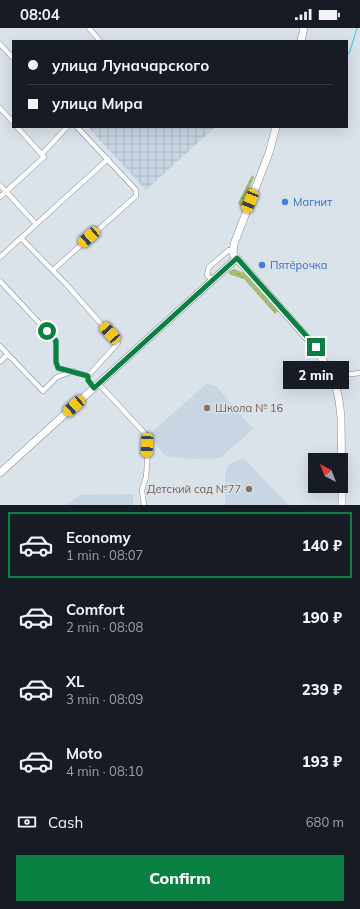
<!DOCTYPE html>
<html lang="en">
<head>
<meta charset="utf-8">
<style>
  body { margin:0; font-family:Mulish,sans-serif; background:#20242c; color:#f1f3f6; height:100vh; display:flex; flex-direction:column; font-size:15px; white-space:nowrap }
  * { box-sizing:border-box; margin:0 }
  p { font-size:13px; color:#9ea1a6 }
  .icon { flex:none; width:22px; height:22px; fill:none; stroke:currentColor; stroke-width:2; stroke-linecap:round; stroke-linejoin:round }
  .map { position:relative; height:477px; overflow:hidden }
  .side { display:flex; flex-direction:column; background:#171b24; flex:1 }
  .side>* { flex:none }
  .banner { position:absolute; left:12px; top:12px; width:336px; height:88px; border-radius:0px; box-shadow:0 4px 16px #0002; display:grid; align-content:center; height:88px; padding:0 16px; background:#171b24 }
  .needle { width:26px; rotate:318deg }
  .fabs { position:absolute; left:308px; top:425px; display:grid; gap:8px }
  .fabs a { display:grid; place-items:center; width:40px; height:40px; border-radius:0px; background:#171b24; box-shadow:0 4px 16px #0002; font-size:20px }
  .end { position:absolute; width:18px; height:18px; margin:-9px; border:5px solid #0b8043; background:#fff; box-shadow:0 0 0 2px #fff }
  .from { border-radius:50% }
  .bubble { position:absolute; height:28px; border-radius:0px; background:#171b24; box-shadow:0 4px 16px #0002; font-size:13px; font-weight:800; line-height:28px; text-align:center }
  .car { position:absolute; width:12px; height:24px; margin:-12px -6px; border-radius:5px; box-shadow:0 0 3px 1px #0007; background:linear-gradient(#f5c518 24%,#345 0 40%,#f5c518 0 76%,#345 0 86%,#f5c518 0) }
  .banner b { display:flex; align-items:center; gap:14px; height:38px; font-size:15px }
  .banner b+b { border-top:1px solid #363941 }
  .banner i { width:10px; height:10px; background:#f1f3f6 }
  ul { padding:7px 0 0; list-style:none }
  li { display:flex; align-items:center; gap:12px; height:66px; margin:0 8px 6px; padding:0 8px; border:2px solid transparent; border-radius:0px }
  li div { flex:1 }
  li b { display:block; font-size:15px }
  li em { font-style:normal; font-weight:800 }
  li.on { border-color:#0b8043 }
  li>.icon { width:36px; height:36px; stroke-width:1.5 }
  .pay { display:flex; align-items:center; gap:10px; height:44px; padding:0 16px; font-size:15px }
  .pay p { margin-inline-start:auto }
  .cta { display:flex; gap:8px; margin-top:auto; padding:8px 16px }
  .cta a { flex:1; height:46px; border-radius:0px; background:#0b8043; color:#fff; font-size:16px; font-weight:800; line-height:46px; text-align:center }
  .status { display:flex; justify-content:space-between; align-items:center; height:28px; padding:0 20px; background:#171b24; direction:ltr }
  .status svg { height:11px; fill:currentColor }
  .map>svg:first-child { display:block }
  .built { fill:#c8d6e4 }
  .industrial { fill:url(#industrial-grid) }
  .grass { fill:url(#grass-dots) }
  .lines { fill:none; stroke-linecap:round; stroke-linejoin:round }
  .stream { stroke:#42c6e1; stroke-width:1 }
  .street-casing { stroke:#868e95; stroke-width:5.5 }
  .secondary-casing { stroke:#868e95; stroke-width:8 }
  .street { stroke:#fff; stroke-width:4.5 }
  .secondary { stroke:#fff; stroke-width:7 }
  .route { stroke:#0b8043; stroke-width:5 }
  .shop-dot { fill:#3f7fe0; stroke:#dae2ea; stroke-width:1.5 }
  .education-dot { fill:#8d6e63; stroke:#dae2ea; stroke-width:1.5 }
  .labels { text-anchor:middle; stroke-width:3; stroke-linejoin:round; paint-order:stroke }
  .shop-label { font-size:11px; fill:#366cbe; stroke:#dae2ea; text-anchor:start }
  .education-label { font-size:11px; fill:#785e54; stroke:#dae2ea; text-anchor:start }
</style>
</head>
<body>
<div class="status"><b>08:04</b><svg viewBox="0 0 49 12"><path d="M0 12V9h3v3zM5 12V6h3v6zM10 12V3h3v9zM15 12V0h3v12zM26 1h20v11H26zM47 4h2v5h-2z"/></svg></div>
<div class="map">
<svg width="360" height="477" viewBox="0 0 360 477">
  <defs>
    <pattern id="industrial-grid" width="8" height="8" patternUnits="userSpaceOnUse"><rect width="8" height="8" fill="#c8d6e4"/><path d="M0 4h8M4 0v8" fill="none" stroke="#abb7c3"/></pattern>
    <pattern id="grass-dots" width="8" height="8" patternUnits="userSpaceOnUse"><rect width="8" height="8" fill="#a6bd70"/><path d="M2 2h.1M6 6h.1" fill="none" stroke="#8ea160" stroke-width="1.8" stroke-linecap="round"/></pattern>
  </defs>
  <rect width="100%" height="100%" fill="#dae2ea"/>
  <!-- built -->
  <path class="built" d="M207,355L216,358L253,401L220,430L193,431L165,428L149,407Z
    M240,431H244L289,477H225V445L228,437Z
    M133,466V477H66L80,467Z"/>
  <!-- industrial -->
  <path class="industrial" d="M88,99H215L146,162Z"/>
  <!-- grass -->
  <path class="grass" d="M252,147L254,149L243,177L241,179L238,175Z
    M234,241L244,245L278,283L275,286L244,251L231,247L228,244Z"/>
  <g class="lines">
    <!-- stream -->
    <path class="stream" d="M347,28L350,23L357,0"/>
    <!-- street casing -->
    <g class="street-casing">
      <path id="street" d="M89,0L100,13
        M0,16L13,30
        M0,80L13,94
        M42,126L67,99
        M0,157L36,196
        M0,169L44,129L17,99
        M21,210L66,256L118,315L88,348V352L94,360
        M0,229L108,131
        M53,242L136,168V162L77,99
        M212,252L207,247L209,239L229,222L233,226
        M0,253L56,313V334L58,340L88,348
        M0,318L43,363L57,349L74,343
        M0,334L7,327
        M334,351L343,347L360,345
        M99,356L149,410L146,449L142,462L144,477"/>
    </g>
    <!-- secondary casing -->
    <g class="secondary-casing">
      <path id="secondary" d="M301,13L304,0
        M276,99L269,125L234,216L233,226L315,319L334,351L339,372L341,389L342,477
        M0,445L237,230"/>
    </g>
    <!-- street -->
    <use href="#street" class="street"/>
    <!-- secondary -->
    <use href="#secondary" class="secondary"/>
  </g>
  <g class="lines">
    <!-- route -->
    <path class="route" d="M47,303L56,313V334L58,340L88,348V352L94,360L237,230L316,319"/>
  </g>
  <!-- markers -->
  <g class="shop-dot">
    <circle cx="285" cy="174" r="4"/>
    <circle cx="262" cy="237" r="4"/>
  </g>
  <g class="education-dot">
    <circle cx="207" cy="380" r="4"/>
    <circle cx="249" cy="461" r="4"/>
  </g>
  <g class="labels">
    <!-- shop labels -->
    <g class="shop-label">
      <text x="293" y="178">Магнит</text>
      <text x="270" y="241">Пятёрочка</text>
    </g>
    <!-- education labels -->
    <g class="education-label">
      <text x="215" y="384">Школа № 16</text>
      <text x="241" y="465" text-anchor="end">Детский сад №77</text>
    </g>
  </g>
</svg>
<div class="fabs">
<a><svg class="needle" viewBox="-14 -14 28 28"><path d="M0-13l5 13h-10z" fill="#e53935"/><path d="M0 13l5-13h-10z" fill="#9ea1a6"/></svg></a>
</div>
<i class="end from" style="left:47px;top:303px"></i>
<i class="end" style="left:316px;top:319px"></i>
<div class="bubble" style="left:283px;top:333px;width:66px">2 min</div>
<i class="car" style="left:250px;top:173px;rotate:202deg"></i>
<i class="car" style="left:89px;top:209px;rotate:229deg"></i>
<i class="car" style="left:110px;top:305px;rotate:318deg"></i>
<i class="car" style="left:74px;top:378px;rotate:228deg"></i>
<i class="car" style="left:147px;top:417px;rotate:182deg"></i>
<div class="banner">
<b><i class="from"></i>улица Луначарского</b>
<b><i></i>улица Мира</b>
</div>
</div>
<section class="side">
<ul>
<li class="on"><svg class="icon" aria-label="car" viewBox="0 0 24 24"><path d="M5 17H2v-5l4-1 3-4h7l3 4 3 1v5h-3M9 17h6M6 11h13"/><circle cx="7" cy="17" r="2"/><circle cx="17" cy="17" r="2"/></svg><div><b>Economy</b><p>1 min · 08:07</p></div><em>140 ₽</em></li>
<li><svg class="icon" aria-label="car" viewBox="0 0 24 24"><path d="M5 17H2v-5l4-1 3-4h7l3 4 3 1v5h-3M9 17h6M6 11h13"/><circle cx="7" cy="17" r="2"/><circle cx="17" cy="17" r="2"/></svg><div><b>Comfort</b><p>2 min · 08:08</p></div><em>190 ₽</em></li>
<li><svg class="icon" aria-label="car" viewBox="0 0 24 24"><path d="M5 17H2v-5l4-1 3-4h7l3 4 3 1v5h-3M9 17h6M6 11h13"/><circle cx="7" cy="17" r="2"/><circle cx="17" cy="17" r="2"/></svg><div><b>XL</b><p>3 min · 08:09</p></div><em>239 ₽</em></li>
<li><svg class="icon" aria-label="car" viewBox="0 0 24 24"><path d="M5 17H2v-5l4-1 3-4h7l3 4 3 1v5h-3M9 17h6M6 11h13"/><circle cx="7" cy="17" r="2"/><circle cx="17" cy="17" r="2"/></svg><div><b>Moto</b><p>4 min · 08:10</p></div><em>193 ₽</em></li>
</ul>
<div class="pay"><svg class="icon" aria-label="cash" viewBox="0 0 24 24"><path d="M3 7h18v10H3z"/><circle cx="12" cy="12" r="2"/></svg>Cash<p>680 m</p></div>
<div class="cta"><a>Confirm</a></div>
</section>
</body>
</html>
